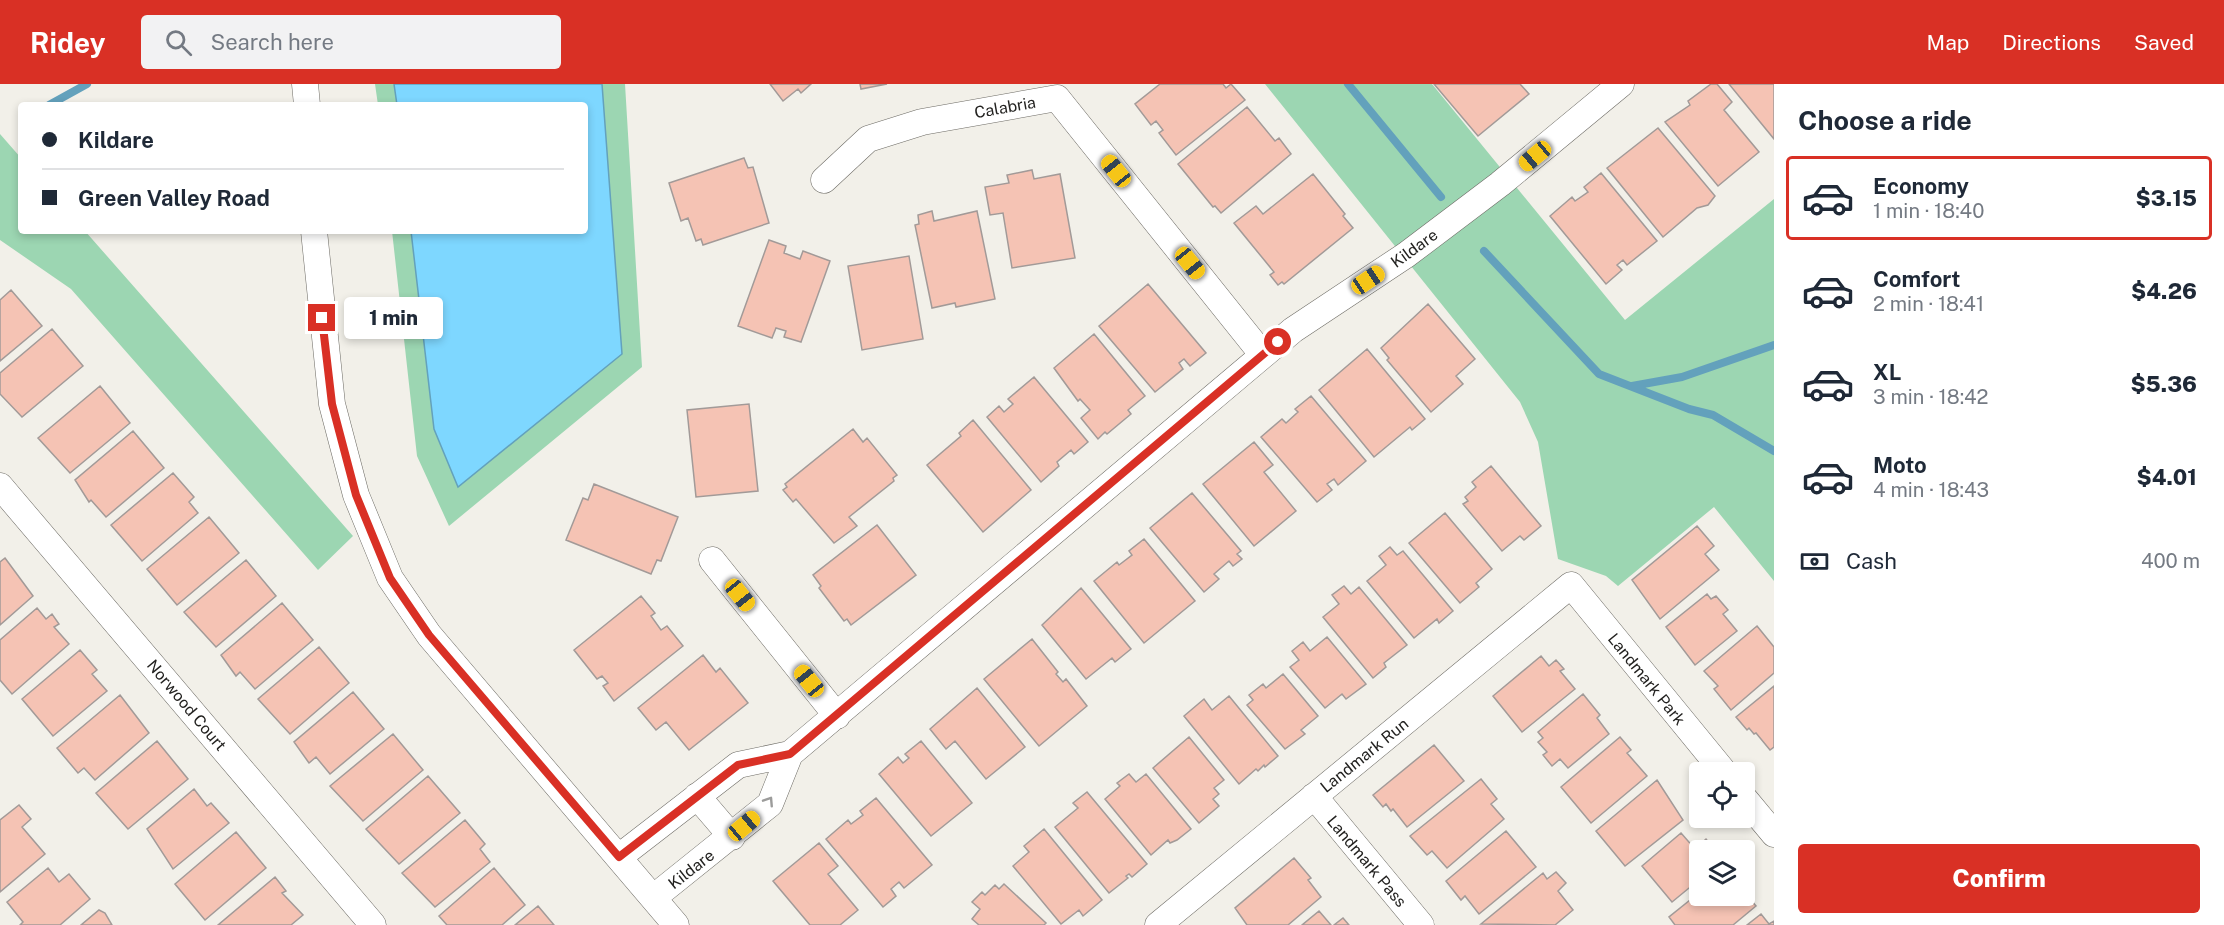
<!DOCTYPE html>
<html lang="en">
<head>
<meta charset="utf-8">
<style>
  body { margin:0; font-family:"Public Sans",sans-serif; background:#f2f2f3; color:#1f2937; height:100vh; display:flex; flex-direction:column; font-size:22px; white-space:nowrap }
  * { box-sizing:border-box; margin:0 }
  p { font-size:20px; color:#747a83 }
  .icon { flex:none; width:33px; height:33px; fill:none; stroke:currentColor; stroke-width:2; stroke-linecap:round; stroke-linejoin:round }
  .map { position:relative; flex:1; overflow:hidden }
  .side { display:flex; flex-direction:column; background:#fff; width:450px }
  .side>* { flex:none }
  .top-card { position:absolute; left:18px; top:18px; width:570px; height:132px; border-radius:6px; box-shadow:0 3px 9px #0003; display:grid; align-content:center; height:132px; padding:0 24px; background:#fff }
  .controls { position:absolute; left:1689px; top:678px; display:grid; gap:12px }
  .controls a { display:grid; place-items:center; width:66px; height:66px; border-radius:6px; background:#fff; box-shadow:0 3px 9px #0003; font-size:30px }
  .end { position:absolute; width:27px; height:27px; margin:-14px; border:8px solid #d93025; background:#fff; box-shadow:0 0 0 3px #fff }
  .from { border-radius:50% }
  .bubble { position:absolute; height:42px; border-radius:6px; background:#fff; box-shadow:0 3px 9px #0003; font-size:20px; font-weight:800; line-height:42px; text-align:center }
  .car { position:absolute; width:18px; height:36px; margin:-18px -9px; border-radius:8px; box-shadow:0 0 4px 2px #0007; background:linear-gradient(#f5c518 24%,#345 0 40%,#f5c518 0 76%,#345 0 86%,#f5c518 0) }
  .top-card b { display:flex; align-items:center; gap:21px; height:57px; font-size:22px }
  .top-card b+b { border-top:2px solid #e0e1e3 }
  .top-card i { width:15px; height:15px; background:#1f2937 }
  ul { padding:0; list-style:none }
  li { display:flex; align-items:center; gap:18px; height:84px; margin:0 12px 9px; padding:0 12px; border:3px solid transparent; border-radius:6px }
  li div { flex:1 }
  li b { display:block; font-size:22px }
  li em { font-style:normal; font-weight:800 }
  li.on { border-color:#d93025 }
  li>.icon { width:54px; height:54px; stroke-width:1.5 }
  h2 { padding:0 24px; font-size:27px; line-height:72px }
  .pay { display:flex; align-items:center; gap:15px; height:66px; padding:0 24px; font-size:22px }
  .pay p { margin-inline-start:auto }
  .primary-button { display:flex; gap:12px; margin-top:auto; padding:12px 24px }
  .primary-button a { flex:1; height:69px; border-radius:6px; background:#d93025; color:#fff; font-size:24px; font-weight:800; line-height:69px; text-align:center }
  header { display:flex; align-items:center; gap:36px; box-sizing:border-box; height:84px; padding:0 30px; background:#d93025; color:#fff }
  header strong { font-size:28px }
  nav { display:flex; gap:33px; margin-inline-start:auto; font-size:21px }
  .search { width:420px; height:54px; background:#f2f2f3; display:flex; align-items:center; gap:15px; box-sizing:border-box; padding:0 21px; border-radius:6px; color:#747a83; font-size:22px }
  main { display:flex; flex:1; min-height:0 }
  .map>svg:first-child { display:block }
  .green { fill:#9cd6b2 }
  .water { fill:#7ed7ff; stroke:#63a1bc; stroke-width:1.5 }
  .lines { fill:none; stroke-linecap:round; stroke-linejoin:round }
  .stream { stroke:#63a1bc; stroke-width:8 }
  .building { fill:#f5c3b4; stroke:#a29a98; stroke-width:1.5 }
  .minor-casing { stroke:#6d6b65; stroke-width:27 }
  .minor { stroke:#fff; stroke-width:26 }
  .oneway { stroke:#9c9c9b }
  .route { stroke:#d93025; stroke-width:8 }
  .labels { text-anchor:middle; stroke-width:5; stroke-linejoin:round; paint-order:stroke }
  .street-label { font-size:16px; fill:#232220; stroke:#fff }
</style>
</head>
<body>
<header>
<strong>Ridey</strong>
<div class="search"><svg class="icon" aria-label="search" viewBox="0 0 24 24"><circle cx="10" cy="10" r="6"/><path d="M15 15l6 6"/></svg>Search here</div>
<nav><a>Map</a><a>Directions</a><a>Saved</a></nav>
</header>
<main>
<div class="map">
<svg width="1774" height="841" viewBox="0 0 1774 841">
  <rect width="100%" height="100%" fill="#f2f0e9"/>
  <!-- green -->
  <path class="green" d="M375,0H625L642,283L449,442L417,372L392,147H585V21H378Z
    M1265,0H1432L1625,236L1774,115V497L1714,423L1618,502L1606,492L1558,475L1538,358L1520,318Z
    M0,50L21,74V147H85L353,452L318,486L71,205L0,156Z"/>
  <!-- water -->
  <path class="water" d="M394,0H602L622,270L458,403L434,345L411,147H585V21H397Z"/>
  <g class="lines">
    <!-- stream -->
    <path class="stream" d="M1348,0L1441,113
      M49,21L87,0
      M1484,167L1599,290L1689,325L1713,331L1774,367
      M1632,302L1682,293L1774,261"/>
  </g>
  <!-- building -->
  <path class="building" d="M770,0H811L801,9L798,5L783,17Z
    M860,0H887L861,5Z
    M1160,0H1223L1226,4L1231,0L1245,16L1176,71L1159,49L1163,46L1156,37L1151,41L1135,20Z
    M1434,0H1520L1529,10L1478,52Z
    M1711,0H1717L1732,18L1724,26L1759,68L1718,102L1665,38L1690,21L1688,17Z
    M1729,0H1774V55Z
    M1247,23L1275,57L1279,54L1291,70L1221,129L1215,122L1213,123L1178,80Z
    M1658,44L1715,112L1708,121L1697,124L1663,153L1607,84Z
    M744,74L748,84L753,83L769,139L703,161L701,155L696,157L688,134L681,137L669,99Z
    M1032,86L1034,95L1060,90L1075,174L1012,184L1003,129L990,131L985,103L1009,99L1007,91Z
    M1601,89L1657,157L1627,181L1623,176L1617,181L1622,186L1606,200L1550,132L1572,113L1575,117L1588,108L1584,103Z
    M1313,90L1345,130L1343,132L1353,144L1284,200L1282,198L1278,201L1270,191L1274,188L1234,139L1256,122L1263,130Z
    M932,127L934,137L977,127L995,215L956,223L955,219L932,224L915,141L919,140L918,131Z
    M769,156L786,162L784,169L800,175L803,167L830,177L801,258L784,253L786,247L776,244L772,254L738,242Z
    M909,172L923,255L862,266L848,182Z
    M1148,200L1206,269L1190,282L1184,275L1179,279L1183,285L1155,308L1099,242Z
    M11,206L42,242L0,277V216Z
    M1428,220L1475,275L1456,292L1463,300L1431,328L1387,276L1389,274L1381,264Z
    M52,245L83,282L22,333L0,310V289Z
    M1094,250L1145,312L1128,326L1131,330L1107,350L1105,348L1098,355L1081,334L1090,326L1080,315L1078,317L1054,284Z
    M1367,265L1425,335L1412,346L1410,343L1374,373L1319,306Z
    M1034,293L1088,358L1074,370L1071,366L1057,378L1059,382L1041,398L987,333L999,322L1004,328L1013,320L1008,315Z
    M100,302L130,339L70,389L38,354Z
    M1311,312L1366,377L1338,401L1334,395L1327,400L1332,406L1317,418L1261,353L1282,335L1286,339L1298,328L1295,325Z
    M749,320L758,407L696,413L687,326Z
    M973,336L1031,406L983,448L927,381L961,352L959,349Z
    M853,345L863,358L867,354L897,391L893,394L894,397L849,433L857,442L834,459L796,415L793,418L783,406L787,403L785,400Z
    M133,347L164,384L106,433L91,416L89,418L75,396Z
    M1254,358L1273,381L1264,388L1296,427L1254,462L1203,400Z
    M1491,382L1541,442L1524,456L1520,452L1502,467L1463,420L1468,417L1465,413L1476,403L1472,398Z
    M173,389L194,413L189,418L198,429L142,477L111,441Z
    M594,400L678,433L661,477L657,476L651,490L566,456L583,414L588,416Z
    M1192,409L1241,467L1237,470L1242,475L1233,482L1229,477L1214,490L1219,495L1204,508L1150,444Z
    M1445,429L1492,485L1476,499L1479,503L1460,519L1409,459Z
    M209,433L239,469L177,521L147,485Z
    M877,441L916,491L851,541L847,535L844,537L819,504L821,502L813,491Z
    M1697,442L1714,462L1705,470L1719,486L1660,535L1632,496Z
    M1144,455L1195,517L1144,559L1094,497L1117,478L1119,481L1132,471L1129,467Z
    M1390,463L1397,471L1403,467L1453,527L1439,539L1437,535L1414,554L1367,497L1386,481L1379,472Z
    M5,474L33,512L0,541V478Z
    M246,476L276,512L216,563L184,528Z
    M1344,502L1351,510L1359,503L1407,561L1384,579L1386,583L1373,594L1323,533L1339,520L1332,511Z
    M1081,504L1131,565L1115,578L1112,574L1086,595L1042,541Z
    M1707,510L1711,515L1716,512L1728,526L1723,530L1737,547L1695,581L1666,543Z
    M641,512L655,529L651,532L661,546L667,542L683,562L614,617L603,602L608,599L602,592L597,595L574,566Z
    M282,519L313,556L255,605L240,588L236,592L221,571Z
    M37,524L46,535L52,530L59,540L54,543L69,560L12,610L0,596V556Z
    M1757,542L1774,563V589L1731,626L1714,605L1718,602L1704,587Z
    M1327,553L1366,600L1346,615L1342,610L1325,624L1290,583L1299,576L1292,567L1303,558L1310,567Z
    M1032,555L1058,588L1056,590L1063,598L1066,595L1087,622L1039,662L984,595Z
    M319,563L349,599L290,650L258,615Z
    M80,566L97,586L92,590L107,607L53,652L22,615Z
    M703,571L716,588L720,584L748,619L689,666L666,638L656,646L638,624Z
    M1541,572L1549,582L1556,576L1564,585L1560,587L1575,605L1522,648L1493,612Z
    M1283,590L1318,632L1301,646L1305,650L1285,665L1247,621L1253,616L1249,611L1263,600L1266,604Z
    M1774,602V663L1770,666L1756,649L1754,650L1749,644L1747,646L1736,633Z
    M977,604L1025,663L986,695L955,657L946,665L930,645Z
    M353,608L384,645L330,690L316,673L309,679L294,658Z
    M1583,610L1600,631L1597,634L1609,650L1568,684L1560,675L1552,682L1543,671L1547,668L1538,658L1543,654L1538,648Z
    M120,611L149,649L95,696L84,684L78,689L57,664Z
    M1229,612L1278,672L1265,683L1264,681L1258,687L1256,685L1239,700L1184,632L1204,615L1212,626Z
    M393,650L423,686L363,737L330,702Z
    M1189,653L1224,696L1214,704L1219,710L1213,715L1219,722L1199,739L1153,684Z
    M1620,653L1631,666L1627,669L1647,692L1591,739L1561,703Z
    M157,657L188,695L128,745L96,709Z
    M921,657L972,719L931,752L879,690L898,673L903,679L909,674L905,670Z
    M1434,661L1464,697L1407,743L1393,725L1391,727L1386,720L1383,723L1373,711Z
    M1129,690L1136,698L1146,690L1191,745L1177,756L1170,759L1168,756L1151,771L1105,715L1120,702L1117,699Z
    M428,692L460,729L399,780L366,745Z
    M1481,695L1497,715L1491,720L1504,735L1447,784L1432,767L1427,771L1410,752Z
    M1657,696L1683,736L1625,782L1596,747Z
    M194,705L207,722L211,719L229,739L173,785L147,745Z
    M1087,708L1147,780L1132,793L1129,790L1126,792L1128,794L1109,809L1055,743L1078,724L1073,719Z
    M876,714L932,781L904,804L899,798L891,805L896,812L883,823L826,755L848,736L851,740L863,731L860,727Z
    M19,721L31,735L22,743L45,770L0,808V736Z
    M465,736L485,760L480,765L490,778L435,823L402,789Z
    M1044,745L1102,816L1083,832L1079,826L1061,840L1013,782L1029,768L1024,762Z
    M1506,747L1536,783L1479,830L1465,812L1461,816L1446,797Z
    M236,748L266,784L205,836L175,800Z
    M1681,749L1695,765L1706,755L1715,766H1700V795L1672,818L1642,782Z
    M819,759L838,782L828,790L858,826L840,841H810L773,797Z
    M1294,774L1311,794L1308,796L1321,813L1288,841H1247L1235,824Z
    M48,784L59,798L69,790L90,815L60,841H20L23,838L7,818Z
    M494,784L525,821L502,841H447L439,832Z
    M1556,788L1566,799L1558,807L1573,826L1555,841L1481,840L1543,789L1547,795Z
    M275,793L286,807L282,809L303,831L291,841H218Z
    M1004,800L1046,839L1044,841H979L972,835L980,825L972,818L982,808L985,811L995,801L999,805Z
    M1700,808V812H1744V808L1756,822L1733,841H1675L1669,833Z
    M538,822L554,841H515Z
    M99,826L105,829L112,841H81Z
    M1319,827L1331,841H1302Z
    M1761,830L1769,840L1774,837V841H1747Z
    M1343,834L1349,841H1334Z"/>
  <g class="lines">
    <!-- minor casing -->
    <g class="minor-casing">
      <path id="minor" d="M305,0L307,21
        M824,96L868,55L922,38L1057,14L1263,271
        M314,147L332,320L356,411L390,494L429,551L676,841
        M0,402L373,841
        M712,476L837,632
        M697,712L732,753
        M1314,712L1421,841
        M1744,714L1774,750
        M619,773L738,681L790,670L1293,246L1406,171L1500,100L1621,0
        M653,814L770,720L790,670
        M1158,841L1571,501L1724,688"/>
    </g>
    <!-- minor -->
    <use href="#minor" class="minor"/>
  </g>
  <!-- one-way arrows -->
  <defs><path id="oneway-chevron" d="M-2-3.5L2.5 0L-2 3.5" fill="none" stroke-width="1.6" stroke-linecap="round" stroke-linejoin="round" transform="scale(1.5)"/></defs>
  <use class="oneway" href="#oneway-chevron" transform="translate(769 717) rotate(-57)"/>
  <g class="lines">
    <!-- route -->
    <path class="route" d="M322,234L332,320L356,411L390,494L429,551L619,773L738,681L790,670L1278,258"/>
  </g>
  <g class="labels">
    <!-- street labels -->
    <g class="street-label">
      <text transform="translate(1005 23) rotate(-10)" y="6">Calabria</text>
      <text transform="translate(1414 164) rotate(-36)" y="6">Kildare</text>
      <text transform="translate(1647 595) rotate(51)" y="6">Landmark Park</text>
      <text transform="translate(187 621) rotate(50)" y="6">Norwood Court</text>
      <text transform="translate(1364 671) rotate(-39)" y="6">Landmark Run</text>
      <text transform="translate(1367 777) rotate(50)" y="6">Landmark Pass</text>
      <text transform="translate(691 785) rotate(-38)" y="6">Kildare</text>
    </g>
  </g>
</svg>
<div class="controls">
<a><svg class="icon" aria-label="locate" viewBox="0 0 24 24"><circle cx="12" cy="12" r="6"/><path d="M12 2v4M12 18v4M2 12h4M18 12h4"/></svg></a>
<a><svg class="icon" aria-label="layers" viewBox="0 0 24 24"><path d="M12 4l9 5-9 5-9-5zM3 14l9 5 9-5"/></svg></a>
</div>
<i class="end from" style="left:1278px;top:258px"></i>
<i class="end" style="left:322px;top:234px"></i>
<div class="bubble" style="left:344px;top:213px;width:99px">1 min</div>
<i class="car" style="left:1535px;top:72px;rotate:230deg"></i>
<i class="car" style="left:1116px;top:87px;rotate:321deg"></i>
<i class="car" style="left:1190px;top:179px;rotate:141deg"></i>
<i class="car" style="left:1368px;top:196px;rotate:56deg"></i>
<i class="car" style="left:740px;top:511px;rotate:141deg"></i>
<i class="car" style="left:809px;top:597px;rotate:321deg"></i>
<i class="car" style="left:744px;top:742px;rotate:50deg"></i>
<div class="top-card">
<b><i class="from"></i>Kildare</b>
<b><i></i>Green Valley Road</b>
</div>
</div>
<section class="side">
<h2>Choose a ride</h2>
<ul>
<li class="on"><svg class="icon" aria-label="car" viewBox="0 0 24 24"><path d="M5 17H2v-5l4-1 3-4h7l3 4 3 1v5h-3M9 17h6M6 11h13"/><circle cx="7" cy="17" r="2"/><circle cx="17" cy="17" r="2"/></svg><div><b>Economy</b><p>1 min · 18:40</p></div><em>$3.15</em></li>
<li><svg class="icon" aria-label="car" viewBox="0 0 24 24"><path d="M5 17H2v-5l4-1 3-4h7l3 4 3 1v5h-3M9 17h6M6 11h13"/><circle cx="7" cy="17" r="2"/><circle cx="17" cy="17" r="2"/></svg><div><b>Comfort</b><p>2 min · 18:41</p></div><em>$4.26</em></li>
<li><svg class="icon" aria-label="car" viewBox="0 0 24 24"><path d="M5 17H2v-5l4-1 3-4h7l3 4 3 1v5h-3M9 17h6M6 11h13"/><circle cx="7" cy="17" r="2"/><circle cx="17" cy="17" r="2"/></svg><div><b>XL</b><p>3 min · 18:42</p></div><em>$5.36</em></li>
<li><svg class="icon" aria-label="car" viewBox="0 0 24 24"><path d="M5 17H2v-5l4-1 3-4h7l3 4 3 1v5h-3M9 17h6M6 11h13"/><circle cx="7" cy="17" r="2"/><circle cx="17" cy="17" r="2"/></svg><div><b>Moto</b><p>4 min · 18:43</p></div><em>$4.01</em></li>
</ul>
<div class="pay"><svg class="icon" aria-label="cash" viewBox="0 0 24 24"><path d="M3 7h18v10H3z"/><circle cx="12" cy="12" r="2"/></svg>Cash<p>400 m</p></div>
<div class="primary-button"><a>Confirm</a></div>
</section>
</main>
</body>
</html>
